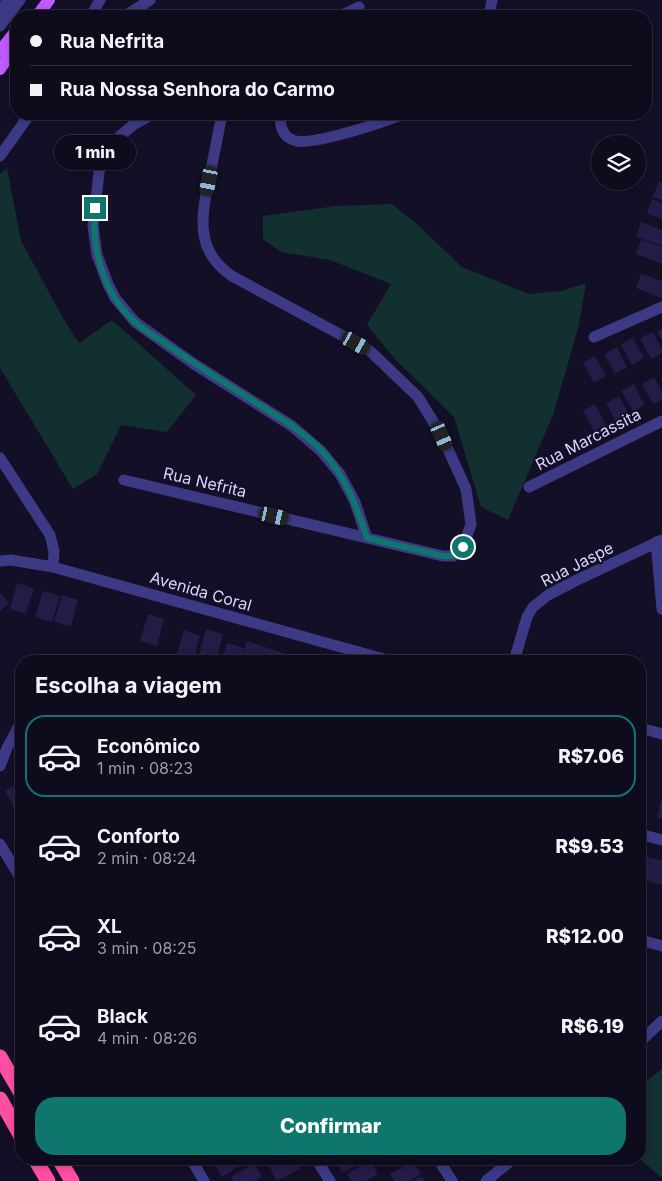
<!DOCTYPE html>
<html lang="pt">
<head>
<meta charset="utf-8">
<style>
  body { margin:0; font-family:Inter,sans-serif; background:#171425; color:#f1f3f6; height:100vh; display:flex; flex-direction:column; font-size:19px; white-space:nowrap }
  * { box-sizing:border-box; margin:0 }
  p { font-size:16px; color:#9b9ba3 }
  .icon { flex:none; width:28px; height:28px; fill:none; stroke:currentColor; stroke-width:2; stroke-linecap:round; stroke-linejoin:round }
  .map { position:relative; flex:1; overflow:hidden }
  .panel { position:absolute; left:15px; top:655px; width:631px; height:510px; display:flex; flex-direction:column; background:#0e0b1c; border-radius:20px; box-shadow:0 2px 8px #0003,0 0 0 1px #2e2b3b }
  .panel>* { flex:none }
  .guide { position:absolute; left:10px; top:10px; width:642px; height:110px; border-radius:20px; box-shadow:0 2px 8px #0003,0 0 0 1px #2e2b3b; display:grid; align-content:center; height:110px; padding:0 20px; background:#0e0b1c }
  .tools { position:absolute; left:591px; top:135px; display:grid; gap:10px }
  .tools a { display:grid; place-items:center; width:55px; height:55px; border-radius:50%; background:#0e0b1c; box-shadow:0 2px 8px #0003,0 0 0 1px #2e2b3b; font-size:25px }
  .end { position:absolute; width:22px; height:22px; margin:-11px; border:6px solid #0f766e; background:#fff; box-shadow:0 0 0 2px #fff }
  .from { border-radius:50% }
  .bubble { position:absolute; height:35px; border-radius:18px; background:#0e0b1c; box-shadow:0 2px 8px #0003,0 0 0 1px #2e2b3b; font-size:16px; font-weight:800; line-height:35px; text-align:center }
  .car { position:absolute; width:15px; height:30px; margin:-15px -8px; border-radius:6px; box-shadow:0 0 4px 1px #0007; background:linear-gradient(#222 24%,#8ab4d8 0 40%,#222 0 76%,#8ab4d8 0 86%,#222 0) }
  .guide b { display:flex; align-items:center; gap:18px; height:48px; font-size:19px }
  .guide b+b { border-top:1px solid #2e2b3b }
  .guide i { width:12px; height:12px; background:#f1f3f6 }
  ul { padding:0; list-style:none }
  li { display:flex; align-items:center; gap:15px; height:82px; margin:0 10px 8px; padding:0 10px; border:2px solid transparent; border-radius:20px }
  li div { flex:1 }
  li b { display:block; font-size:19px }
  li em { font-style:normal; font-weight:800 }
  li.active { border-color:#0f766e }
  li>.icon { width:45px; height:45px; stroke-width:1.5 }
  h2 { padding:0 20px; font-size:22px; line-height:60px }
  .cta { display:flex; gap:10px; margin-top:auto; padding:10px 20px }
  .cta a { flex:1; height:58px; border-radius:20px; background:#0f766e; color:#fff; font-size:20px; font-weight:800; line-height:58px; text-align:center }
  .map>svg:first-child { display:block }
  .green { fill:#12302f }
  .building { fill:#241b47 }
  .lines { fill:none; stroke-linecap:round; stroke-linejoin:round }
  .minor { stroke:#3d3a85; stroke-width:11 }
  .major { stroke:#c25bff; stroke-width:12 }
  .highway { stroke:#ff4fa3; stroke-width:15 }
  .route { stroke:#0f766e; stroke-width:6 }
  .labels { text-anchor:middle; stroke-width:4; stroke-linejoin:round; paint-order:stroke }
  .street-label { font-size:16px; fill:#d9d4ff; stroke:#130f26 }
</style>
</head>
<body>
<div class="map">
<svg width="662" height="1181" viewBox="0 0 662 1181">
  <rect width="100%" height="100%" fill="#130f26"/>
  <!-- green -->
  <path class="green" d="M7,168L21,241L63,318L79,343L112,320L196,395L167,432L121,425L97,474L73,489L0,368V174Z
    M392,204L418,225L462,267L529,294L562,291L586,283L579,325L553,415L508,520L481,507L454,417L395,359L367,325L391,284L330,260L281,252L263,239V216L336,206Z
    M662,1069V1178L640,1159V1086Z"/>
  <!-- building -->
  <path class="building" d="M659,182L662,183V200L653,197Z
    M652,199L662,203V219L647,213Z
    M641,222L662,230V246L636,236Z
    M641,239L662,247V264L636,254Z
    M641,274L662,281V298L636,288Z
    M662,329V340L657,331Z
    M653,332L662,349V353L651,359L640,338Z
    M633,338L644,358L632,365L621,344Z
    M617,347L627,367L615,374L604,354Z
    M595,356L606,376L594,383L583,363Z
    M654,377L662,392V399L653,404L642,384Z
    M634,384L645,405L633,411L621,391Z
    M619,396L630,416L617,423L606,403Z
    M595,404L606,425L594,431L583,411Z
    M17,583L34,588L26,614L10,609Z
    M43,591L60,596L52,622L35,617Z
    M0,593L9,603L0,611Z
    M62,595L78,600L71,627L54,621Z
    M148,614L164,619L157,646L140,641Z
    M206,629L223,634L216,661L199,656Z
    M184,630L200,636L193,661L176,657Z
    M247,641L298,658L297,661H241Z
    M227,643L244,648L240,661H222Z
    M21,781V808L16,811L5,791Z
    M661,799H662V819L657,818Z
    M21,813V824L16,816Z
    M642,855L662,861V885L640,879V864Z
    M640,888L644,889L641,901H640Z
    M222,1159H242L245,1163L222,1177L214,1164Z
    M265,1159H295L301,1168L277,1181Z
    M334,1159H366L342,1173Z
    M385,1159H404L390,1167Z
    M462,1159H477L466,1165Z
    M370,1160L378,1174L366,1181H351L347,1174Z
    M413,1161L421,1174L409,1181H394L390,1174Z
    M254,1163L262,1177L254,1181H233L231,1177Z
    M422,1176L425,1181H413Z"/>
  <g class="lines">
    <!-- minor -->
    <path class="minor" d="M0,11L8,0
      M91,16L100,0
      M125,16L150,0
      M340,16L359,7
      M489,16L492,0
      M0,26L20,0
      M153,114L133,125L120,136L107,152L99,172L93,226L97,255L108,284L115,298L135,322L194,364L292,426L321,451L340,474L355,502L367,538
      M282,114C278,125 283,138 296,141C315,145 384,122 404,114
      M0,156L30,114
      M594,337L662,307
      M0,458L50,535L54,551L53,567
      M124,480L443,556H453L459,553L463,547L471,524L466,489L442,436L418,397L369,350L232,276C193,250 202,213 210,175C214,154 218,134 222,114
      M529,487L662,421
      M656,542L662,609
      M0,561L11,560L53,567L391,661
      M514,661L527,617L533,607L548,595L575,581L662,540
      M640,728L662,734
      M0,766L7,748L21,722
      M640,834L662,840
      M0,844L21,879
      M640,940L662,946
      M640,1042L662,1021
      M191,1159L204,1181
      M316,1159L330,1181
      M438,1159L452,1181
      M486,1181L513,1159"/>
    <!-- major -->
    <path class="major" d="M37,16L49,0
      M0,51L16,31
      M0,69L16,45"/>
    <!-- highway -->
    <path class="highway" d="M0,1057L21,1093
      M0,1099L21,1136
      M35,1159L48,1181
      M59,1159L72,1181"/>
  </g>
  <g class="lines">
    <!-- route -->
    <path class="route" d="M95,208C91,248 103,293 135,322C145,331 158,338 169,346C197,365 226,384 255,402C278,417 303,431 322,451C346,477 356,505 367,538L443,556H453L463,547"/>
  </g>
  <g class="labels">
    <!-- street labels -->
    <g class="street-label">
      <text transform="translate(588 439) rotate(-27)" y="6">Rua Marcassita</text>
      <text transform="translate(205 482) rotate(13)" y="6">Rua Nefrita</text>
      <text transform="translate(577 564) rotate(-27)" y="6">Rua Jaspe</text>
      <text transform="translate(201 591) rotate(16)" y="6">Avenida Coral</text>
    </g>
  </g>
</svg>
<div class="tools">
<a><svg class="icon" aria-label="layers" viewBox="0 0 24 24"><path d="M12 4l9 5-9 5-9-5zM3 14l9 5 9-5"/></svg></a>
</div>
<i class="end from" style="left:463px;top:547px"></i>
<i class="end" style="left:95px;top:208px"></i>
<div class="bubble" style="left:54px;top:135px;width:82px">1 min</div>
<i class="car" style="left:209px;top:181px;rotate:191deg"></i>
<i class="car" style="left:356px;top:343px;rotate:119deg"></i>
<i class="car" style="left:442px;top:436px;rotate:156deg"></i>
<i class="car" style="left:274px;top:516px;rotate:103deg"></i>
<div class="guide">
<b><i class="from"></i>Rua Nefrita</b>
<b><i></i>Rua Nossa Senhora do Carmo</b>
</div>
<section class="panel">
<h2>Escolha a viagem</h2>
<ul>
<li class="active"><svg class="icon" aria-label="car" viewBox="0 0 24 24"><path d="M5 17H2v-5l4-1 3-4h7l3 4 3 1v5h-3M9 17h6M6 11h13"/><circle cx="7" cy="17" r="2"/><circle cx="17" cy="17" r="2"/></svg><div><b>Econômico</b><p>1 min · 08:23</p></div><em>R$7.06</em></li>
<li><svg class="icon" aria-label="car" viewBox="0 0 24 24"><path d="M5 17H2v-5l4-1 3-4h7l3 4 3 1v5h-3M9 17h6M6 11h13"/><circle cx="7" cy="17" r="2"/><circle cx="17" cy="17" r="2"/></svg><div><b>Conforto</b><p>2 min · 08:24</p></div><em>R$9.53</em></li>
<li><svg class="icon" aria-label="car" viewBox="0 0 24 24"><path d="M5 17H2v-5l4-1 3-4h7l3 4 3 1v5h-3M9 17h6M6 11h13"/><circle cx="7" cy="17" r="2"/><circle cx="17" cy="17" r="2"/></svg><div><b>XL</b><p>3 min · 08:25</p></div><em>R$12.00</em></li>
<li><svg class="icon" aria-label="car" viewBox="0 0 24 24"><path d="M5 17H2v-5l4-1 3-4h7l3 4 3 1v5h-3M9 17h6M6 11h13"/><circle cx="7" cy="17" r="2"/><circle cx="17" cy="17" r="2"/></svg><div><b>Black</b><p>4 min · 08:26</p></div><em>R$6.19</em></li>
</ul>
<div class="cta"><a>Confirmar</a></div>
</section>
</div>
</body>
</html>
